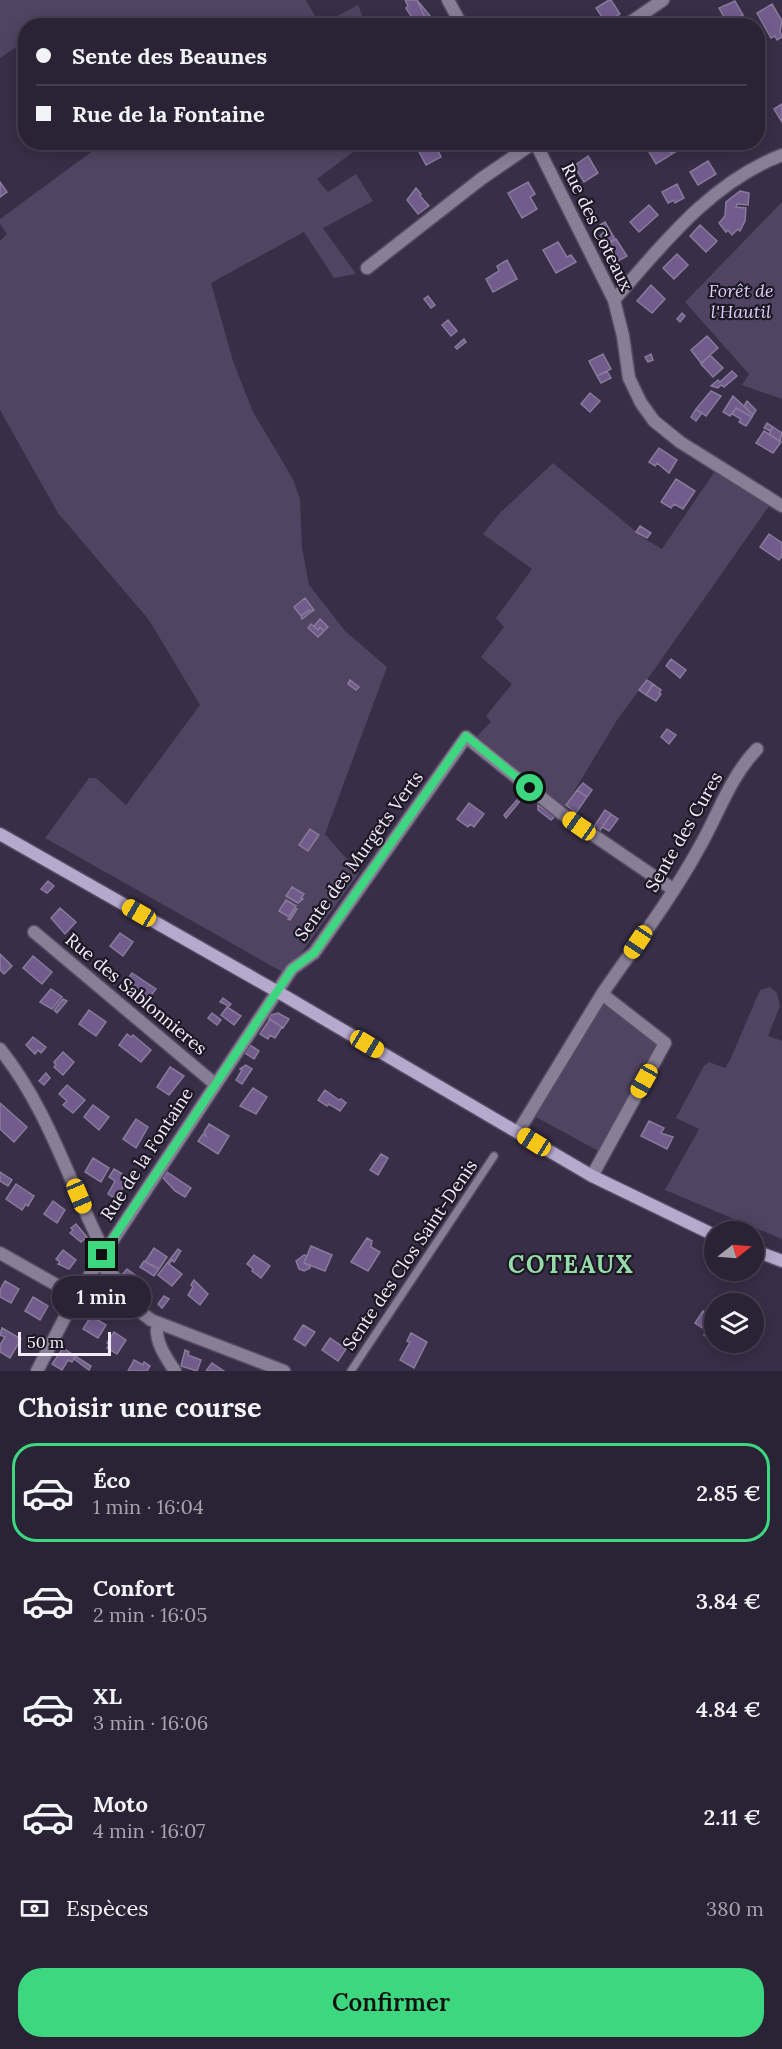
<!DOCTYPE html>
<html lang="fr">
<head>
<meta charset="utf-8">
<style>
  body { margin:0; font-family:Lora,serif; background:#322a3d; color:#f1f3f6; height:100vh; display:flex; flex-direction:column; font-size:22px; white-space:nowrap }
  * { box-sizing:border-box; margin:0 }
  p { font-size:20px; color:#a5a4ad }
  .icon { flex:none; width:33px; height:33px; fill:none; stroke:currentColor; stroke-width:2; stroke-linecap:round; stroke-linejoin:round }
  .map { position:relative; height:1371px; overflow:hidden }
  .sheet { display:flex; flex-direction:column; background:#2a2235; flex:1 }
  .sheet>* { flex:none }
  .guide { position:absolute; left:18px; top:18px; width:747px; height:132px; border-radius:24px; box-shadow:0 3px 15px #0003,0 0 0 2px #463f50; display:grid; align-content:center; height:132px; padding:0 18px; background:#2a2235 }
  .needle { width:39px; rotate:73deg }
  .buttons { position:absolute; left:704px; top:1221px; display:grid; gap:12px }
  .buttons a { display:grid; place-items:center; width:60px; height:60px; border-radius:50%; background:#2a2235; box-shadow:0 3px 15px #0003,0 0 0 2px #463f50; font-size:30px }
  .scale { position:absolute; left:18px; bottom:15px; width:93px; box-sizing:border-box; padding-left:6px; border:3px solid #f2ebfc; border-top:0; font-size:16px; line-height:21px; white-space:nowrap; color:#f2ebfc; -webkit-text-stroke:4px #1d1924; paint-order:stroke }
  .end { position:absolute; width:27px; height:27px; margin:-14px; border:8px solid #3cd77e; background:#111; box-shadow:0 0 0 3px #111 }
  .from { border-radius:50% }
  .bubble { position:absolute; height:42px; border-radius:21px; background:#2a2235; box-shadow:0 3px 15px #0003,0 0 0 2px #463f50; font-size:20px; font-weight:600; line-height:42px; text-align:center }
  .car { position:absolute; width:18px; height:36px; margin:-18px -9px; border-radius:8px; box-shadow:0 0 4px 2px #0007; background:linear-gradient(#f5c518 24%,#345 0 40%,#f5c518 0 76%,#345 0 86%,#f5c518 0) }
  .guide b { display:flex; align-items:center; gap:21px; height:57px; font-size:22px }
  .guide b+b { border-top:2px solid #463f50 }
  .guide i { width:15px; height:15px; background:#f1f3f6 }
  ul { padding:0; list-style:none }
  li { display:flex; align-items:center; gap:18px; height:99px; margin:0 12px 9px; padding:0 6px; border:3px solid transparent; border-radius:24px }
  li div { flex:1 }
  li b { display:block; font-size:22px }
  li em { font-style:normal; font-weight:600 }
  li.current { border-color:#3cd77e }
  li>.icon { width:54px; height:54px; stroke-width:1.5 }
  h2 { padding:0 18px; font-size:27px; line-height:72px }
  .pay { display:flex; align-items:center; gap:15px; height:66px; padding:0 18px; font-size:22px }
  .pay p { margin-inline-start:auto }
  .primary-button { display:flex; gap:12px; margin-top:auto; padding:12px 18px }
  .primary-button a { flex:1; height:69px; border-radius:24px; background:#3cd77e; color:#111; font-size:24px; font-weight:600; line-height:69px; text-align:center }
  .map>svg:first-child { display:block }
  .green { fill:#504462 }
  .building { fill:#715c8d; stroke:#877b99; stroke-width:1.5 }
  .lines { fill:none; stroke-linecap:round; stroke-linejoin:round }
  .lane-casing { stroke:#564c64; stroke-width:10 }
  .street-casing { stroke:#564c64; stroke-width:15 }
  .secondary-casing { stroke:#564c64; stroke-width:15 }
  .lane { stroke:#887f96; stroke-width:7 }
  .street { stroke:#887f96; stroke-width:12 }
  .secondary { stroke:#b7a9ce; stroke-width:12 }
  .route { stroke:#3cd77e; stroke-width:8 }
  .labels { text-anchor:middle; stroke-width:4.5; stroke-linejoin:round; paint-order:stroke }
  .street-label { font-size:18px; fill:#f2ebfc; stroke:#1d1924 }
  .park-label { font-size:18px; font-style:italic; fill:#ddcbf9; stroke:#1d1924 }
  .district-label { font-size:24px; font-weight:bold; letter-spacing:1.5px; fill:#95dcaa; stroke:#1d1924 }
</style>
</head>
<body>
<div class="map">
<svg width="782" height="1371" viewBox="0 0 782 1371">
  <rect width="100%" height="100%" fill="#382e47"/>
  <!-- green -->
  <path class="green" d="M0,0H306L320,25L358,5L366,25L65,26L63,17L49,25L26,26L25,41L0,58Z
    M89,143H365L317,179L328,192L356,174L373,201L323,228L356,274L334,278L304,232L211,283L233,361L253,412L293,479L300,499L302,548L309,585L345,631L387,667L325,834L359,873L286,974L45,838L89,778H96L126,805L200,705L149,620L58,513L0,410V241L7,234L0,224V219L94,150Z
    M782,202V399L742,385L749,374L685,302Z
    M553,463L645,539L662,549L715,471L769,506L654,670L617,720L564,808L474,739L491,722L486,716L512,684L481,657L504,627L496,618L532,569L483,534L500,513Z
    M770,987L777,993L780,1006L768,1036L782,1041V1239L665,1190L699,1129L676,1118L704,1066L709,1062L725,1068L730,1060L760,990Z
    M602,994L669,1043L602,1153L523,1110Z"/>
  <!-- building -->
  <path class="building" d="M405,0H417L426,20L417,26L406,8L408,6Z
    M417,0L431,17L426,20Z
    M609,0H611L620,14L606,23L596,8Z
    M735,1L743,15L728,24L719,8Z
    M772,4L782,21L780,32L782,37L777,40L775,36L771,38L757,13Z
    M571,17L577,26H570L566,20Z
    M707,17L712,26H697L702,23L701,20Z
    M511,20L515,26H503Z
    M782,104V122L774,109Z
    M758,106L765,119L758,123Z
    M414,142H434L441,157L426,165Z
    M487,142H507L491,151Z
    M661,142H666L672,154L656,164L648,150Z
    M666,142H672L677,151L672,154Z
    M588,156L598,173L584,182L574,166Z
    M708,161L716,174L698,185L690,172Z
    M0,182L7,192L0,197Z
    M528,182L535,194L530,197L537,209L522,218L508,193Z
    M677,184L684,198L675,203L674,200L668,203L662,192Z
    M416,188L421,194L420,196L429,206L418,214L407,200Z
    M740,191L749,193L748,205L737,204L736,207L746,208L745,221L740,231L738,229L732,235L728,230L726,232L719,223L725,216L726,202Z
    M649,205L658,215L639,232L630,222Z
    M605,222L615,239L605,245L600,236L604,232L600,225Z
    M700,225L717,241L706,252L690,236Z
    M616,239L627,256L618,261L608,244Z
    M558,242L567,257L571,255L576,262L556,273L543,250Z
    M677,254L688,265L674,279L663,268Z
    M507,260L517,279L493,292L486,279L499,271L497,266Z
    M651,285L665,299L652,313L637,301Z
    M428,296L435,305L431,308L424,299Z
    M682,313L685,316L680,322L677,319Z
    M448,320L457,331L451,336L442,325Z
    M707,336L718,348L701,363L691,350Z
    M464,339L466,342L457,349L455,347Z
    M603,354L611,369L597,376L589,361Z
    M651,354L653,360L648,362L645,357Z
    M710,355L723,368L713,377L701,364Z
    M607,371L611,378L601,383L597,376Z
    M732,371L737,376L724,387L721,385L718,388L711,386L718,380L720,382Z
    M711,391L721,396L706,416L696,409Z
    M590,393L600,401L590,412L581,404Z
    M733,396L753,415L752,417L736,408L730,416L723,412Z
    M747,401L756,410L753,415L744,406Z
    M736,408L752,417L746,426L739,422L741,419L732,414Z
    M696,409L702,413L696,421L691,417Z
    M767,423L773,427L770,431L764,428Z
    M773,427L782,433L780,441L769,434Z
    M764,431L781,442L773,453L756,443Z
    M659,448L677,460L669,473L657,463L655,466L649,462Z
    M676,479L695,491L683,509L674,504L671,508L661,502Z
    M640,526L651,533L647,538L636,532Z
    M769,534L782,543V556L779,560L760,547Z
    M305,598L314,610L311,612L309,610L301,616L294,607Z
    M309,610L311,612L302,619L301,616Z
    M320,619L328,627L324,631L320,627L318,630L314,626Z
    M311,624L318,630L320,627L324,631L318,637L308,628Z
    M671,659L686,670L680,678L666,666Z
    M350,680L359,687L356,690L348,684Z
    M647,680L653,684L646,695L639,690Z
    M653,684L661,690L659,693L661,694L656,701L646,695Z
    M667,729L676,735L669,744L661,737Z
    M583,783L592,790L587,797L577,790Z
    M577,790L587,797L576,813L566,805Z
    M522,794L524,796L506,818L504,815Z
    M469,803L484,814L474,827L470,824L468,827L457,819Z
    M538,805L555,816L551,820L538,810Z
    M605,810L611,814L599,832L593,828Z
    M611,814L618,819L609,831L602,827Z
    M310,829L319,835L308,851L299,845Z
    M48,881L54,886L47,893L41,889Z
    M292,887L304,894L301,898L303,899L298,903L286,896Z
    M286,900L296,906L289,917L279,911Z
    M60,908L76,922L65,934L51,918Z
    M295,908L297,909L290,920L288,919Z
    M120,933L133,942L123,956L110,946Z
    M0,954L12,966L4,974L0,970Z
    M33,956L52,972L42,984L23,968Z
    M132,973L156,989L146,1002L123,985Z
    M51,989L62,997L52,1009L40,1002Z
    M223,998L231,1004L229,1006L220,1002Z
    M63,999L67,1001L57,1013L54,1010Z
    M227,1007L241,1016L234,1025L221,1015Z
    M89,1010L106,1022L96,1036L79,1024Z
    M212,1013L221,1020L217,1025L208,1018Z
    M278,1013L289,1019L283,1028L268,1018L271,1015Z
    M270,1019L282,1027L275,1038L270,1035L268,1039L260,1034Z
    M127,1034L131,1037L133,1035L151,1050L141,1062L119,1045Z
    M33,1037L46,1047L41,1053L38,1050L35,1054L26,1045Z
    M250,1045L259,1051L254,1059L245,1053Z
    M63,1052L74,1062L63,1075L54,1067L56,1065L54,1062Z
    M246,1065L252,1069L242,1084L236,1080L242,1070L240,1069Z
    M170,1067L184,1076L169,1095L157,1087Z
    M46,1073L50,1078L44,1085L39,1081Z
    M67,1085L85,1100L73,1113L63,1105L67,1101L59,1094Z
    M253,1088L267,1097L256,1114L240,1106Z
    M325,1090L339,1100L341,1099L346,1103L340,1111L329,1104L327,1106L318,1100Z
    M0,1103L27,1127L14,1142L0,1129Z
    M93,1105L109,1117L99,1130L84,1117Z
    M136,1119L148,1127L136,1148L123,1139Z
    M649,1121L664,1128L661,1133L673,1137L667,1149L641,1136Z
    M209,1124L229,1136L218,1154L198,1141L203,1134L206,1136L204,1132Z
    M381,1154L388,1158L378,1175L370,1170Z
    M93,1158L109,1168L101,1182L85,1172Z
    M114,1169L129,1178L116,1199L108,1194L115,1181L109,1177Z
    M0,1172L12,1180L8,1186L0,1181Z
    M167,1172L191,1188L185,1197L175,1191L163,1178Z
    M16,1184L34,1196L28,1206L26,1204L22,1210L6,1199Z
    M53,1201L65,1210L57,1223L44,1214Z
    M76,1224L87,1237L81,1242L70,1233L73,1230L71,1228Z
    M367,1238L372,1241L371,1247L380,1252L368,1271L351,1262Z
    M311,1246L332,1255L325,1271L304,1263Z
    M154,1248L167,1257L159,1269L145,1262Z
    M178,1249L181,1251L174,1262L172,1260L169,1264L182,1274L172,1286L158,1275Z
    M63,1250L76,1260L69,1269L58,1264L60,1262L56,1259Z
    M254,1255L270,1266L261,1278L252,1271L253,1269L247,1264Z
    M304,1255L307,1256L304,1263L310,1265V1268L304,1271L299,1269L296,1261Z
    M144,1261L159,1269L154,1276L140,1267Z
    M127,1269L135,1275L127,1286L120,1277Z
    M194,1280L208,1294L200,1305L188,1295L193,1287L191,1285Z
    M5,1281L19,1289L11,1303L0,1297V1290Z
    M164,1296L169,1299L162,1308L158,1304Z
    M33,1297L48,1306L40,1320L25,1311Z
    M703,1311L714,1318V1341L704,1335L707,1331L695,1323Z
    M91,1316L106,1325L98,1338L83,1329Z
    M303,1325L315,1332L305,1346L294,1339Z
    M2,1328L21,1339L10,1358L0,1352V1345L5,1337L0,1335Z
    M114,1332L126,1340L117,1354L107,1348L109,1345L107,1343Z
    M411,1333L427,1342L414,1368L400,1360L410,1342L407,1341Z
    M330,1338L346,1349L338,1361L322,1350Z
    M63,1348L75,1356L72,1362L68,1360L62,1370L52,1364Z
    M185,1350L189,1352L188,1355L201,1360L197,1371L181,1366Z
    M75,1356L91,1366L89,1370L74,1359Z
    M134,1360L143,1365L144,1362L150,1366L147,1371H128Z
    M212,1363L224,1371H206Z"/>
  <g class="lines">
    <!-- lane casing -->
    <g class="lane-casing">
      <path id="lane" d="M351,1371L494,1156"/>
    </g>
    <!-- street casing -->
    <g class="street-casing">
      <path id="street" d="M448,0L462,26
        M625,26L663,0
        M535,142L614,300L623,336L629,378L641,403L654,421L680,442L782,506
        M367,268L481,179L535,142
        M614,300C662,245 711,182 782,155
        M34,932L215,1084
        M0,1049C46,1106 67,1176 99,1241L107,1248
        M518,1132L602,994
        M592,1176L665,1043L602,994C635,946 671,899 699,848C718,815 730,777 757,749
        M0,1253L76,1296
        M97,1263C112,1272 128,1290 133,1306
        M79,1291L133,1306L151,1320L284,1371
        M158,1323C153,1339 166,1358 175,1371
        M37,1371L76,1296L292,969L314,953L466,737L561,813L674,890"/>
    </g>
    <!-- secondary casing -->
    <g class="secondary-casing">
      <path id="secondary" d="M0,834L278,992L592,1176L714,1235
        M753,1250L782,1261"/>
    </g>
    <!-- lane -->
    <use href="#lane" class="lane"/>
    <!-- street -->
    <use href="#street" class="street"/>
    <!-- secondary -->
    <use href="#secondary" class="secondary"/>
  </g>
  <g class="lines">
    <!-- route -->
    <path class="route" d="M102,1255L292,969L314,953L466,736L530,788"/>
  </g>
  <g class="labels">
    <!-- street labels -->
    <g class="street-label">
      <text transform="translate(597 227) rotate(64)" y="6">Rue des Coteaux</text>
      <text transform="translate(684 832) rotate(-60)" y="6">Sente des Cures</text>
      <text transform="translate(359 856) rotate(-54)" y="6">Sente des Murgets Verts</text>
      <text transform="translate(136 994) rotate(40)" y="6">Rue des Sablonnieres</text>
      <text transform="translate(147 1154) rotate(-57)" y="6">Rue de la Fontaine</text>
      <text transform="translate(410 1255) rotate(-56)" y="6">Sente des Clos Saint-Denis</text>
    </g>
    <!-- park labels -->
    <g class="park-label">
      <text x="741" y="297">Forêt de<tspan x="741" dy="21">l'Hautil</tspan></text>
    </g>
    <!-- district labels -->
    <g class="district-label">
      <text x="571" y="1273">COTEAUX</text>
    </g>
  </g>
</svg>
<div class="buttons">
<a><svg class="needle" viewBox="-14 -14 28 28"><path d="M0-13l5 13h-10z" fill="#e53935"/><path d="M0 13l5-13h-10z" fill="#a5a4ad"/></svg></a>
<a><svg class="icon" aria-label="layers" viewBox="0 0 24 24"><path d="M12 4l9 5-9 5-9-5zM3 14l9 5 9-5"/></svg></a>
</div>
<div class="scale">50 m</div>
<i class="end from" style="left:530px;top:788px"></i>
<i class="end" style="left:102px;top:1255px"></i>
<div class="bubble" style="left:52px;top:1276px;width:99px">1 min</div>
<i class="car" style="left:579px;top:826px;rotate:305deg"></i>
<i class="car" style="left:139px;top:913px;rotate:300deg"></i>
<i class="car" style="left:638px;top:942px;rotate:214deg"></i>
<i class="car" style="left:367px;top:1044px;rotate:121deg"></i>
<i class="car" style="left:644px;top:1081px;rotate:209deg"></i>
<i class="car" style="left:534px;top:1142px;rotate:302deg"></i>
<i class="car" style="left:79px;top:1196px;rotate:157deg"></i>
<div class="guide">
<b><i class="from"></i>Sente des Beaunes</b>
<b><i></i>Rue de la Fontaine</b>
</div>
</div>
<section class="sheet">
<h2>Choisir une course</h2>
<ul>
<li class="current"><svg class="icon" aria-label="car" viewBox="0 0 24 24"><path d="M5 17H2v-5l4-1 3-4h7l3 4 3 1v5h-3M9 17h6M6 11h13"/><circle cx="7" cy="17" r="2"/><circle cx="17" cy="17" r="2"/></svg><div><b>Éco</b><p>1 min · 16:04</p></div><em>2.85 €</em></li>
<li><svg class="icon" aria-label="car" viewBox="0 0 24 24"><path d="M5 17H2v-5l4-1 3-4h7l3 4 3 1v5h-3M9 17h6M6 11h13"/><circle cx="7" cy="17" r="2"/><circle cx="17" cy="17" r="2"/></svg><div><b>Confort</b><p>2 min · 16:05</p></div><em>3.84 €</em></li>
<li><svg class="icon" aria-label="car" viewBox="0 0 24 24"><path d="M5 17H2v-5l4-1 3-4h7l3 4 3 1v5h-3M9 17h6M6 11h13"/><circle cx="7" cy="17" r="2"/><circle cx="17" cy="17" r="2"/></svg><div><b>XL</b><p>3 min · 16:06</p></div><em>4.84 €</em></li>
<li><svg class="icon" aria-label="car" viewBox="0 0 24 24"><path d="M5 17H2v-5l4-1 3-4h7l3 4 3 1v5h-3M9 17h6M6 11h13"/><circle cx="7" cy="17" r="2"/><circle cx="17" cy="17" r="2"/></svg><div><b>Moto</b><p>4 min · 16:07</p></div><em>2.11 €</em></li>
</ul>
<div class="pay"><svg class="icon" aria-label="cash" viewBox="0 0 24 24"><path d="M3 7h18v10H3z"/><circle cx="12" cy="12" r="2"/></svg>Espèces<p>380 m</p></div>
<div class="primary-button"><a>Confirmer</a></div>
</section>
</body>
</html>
